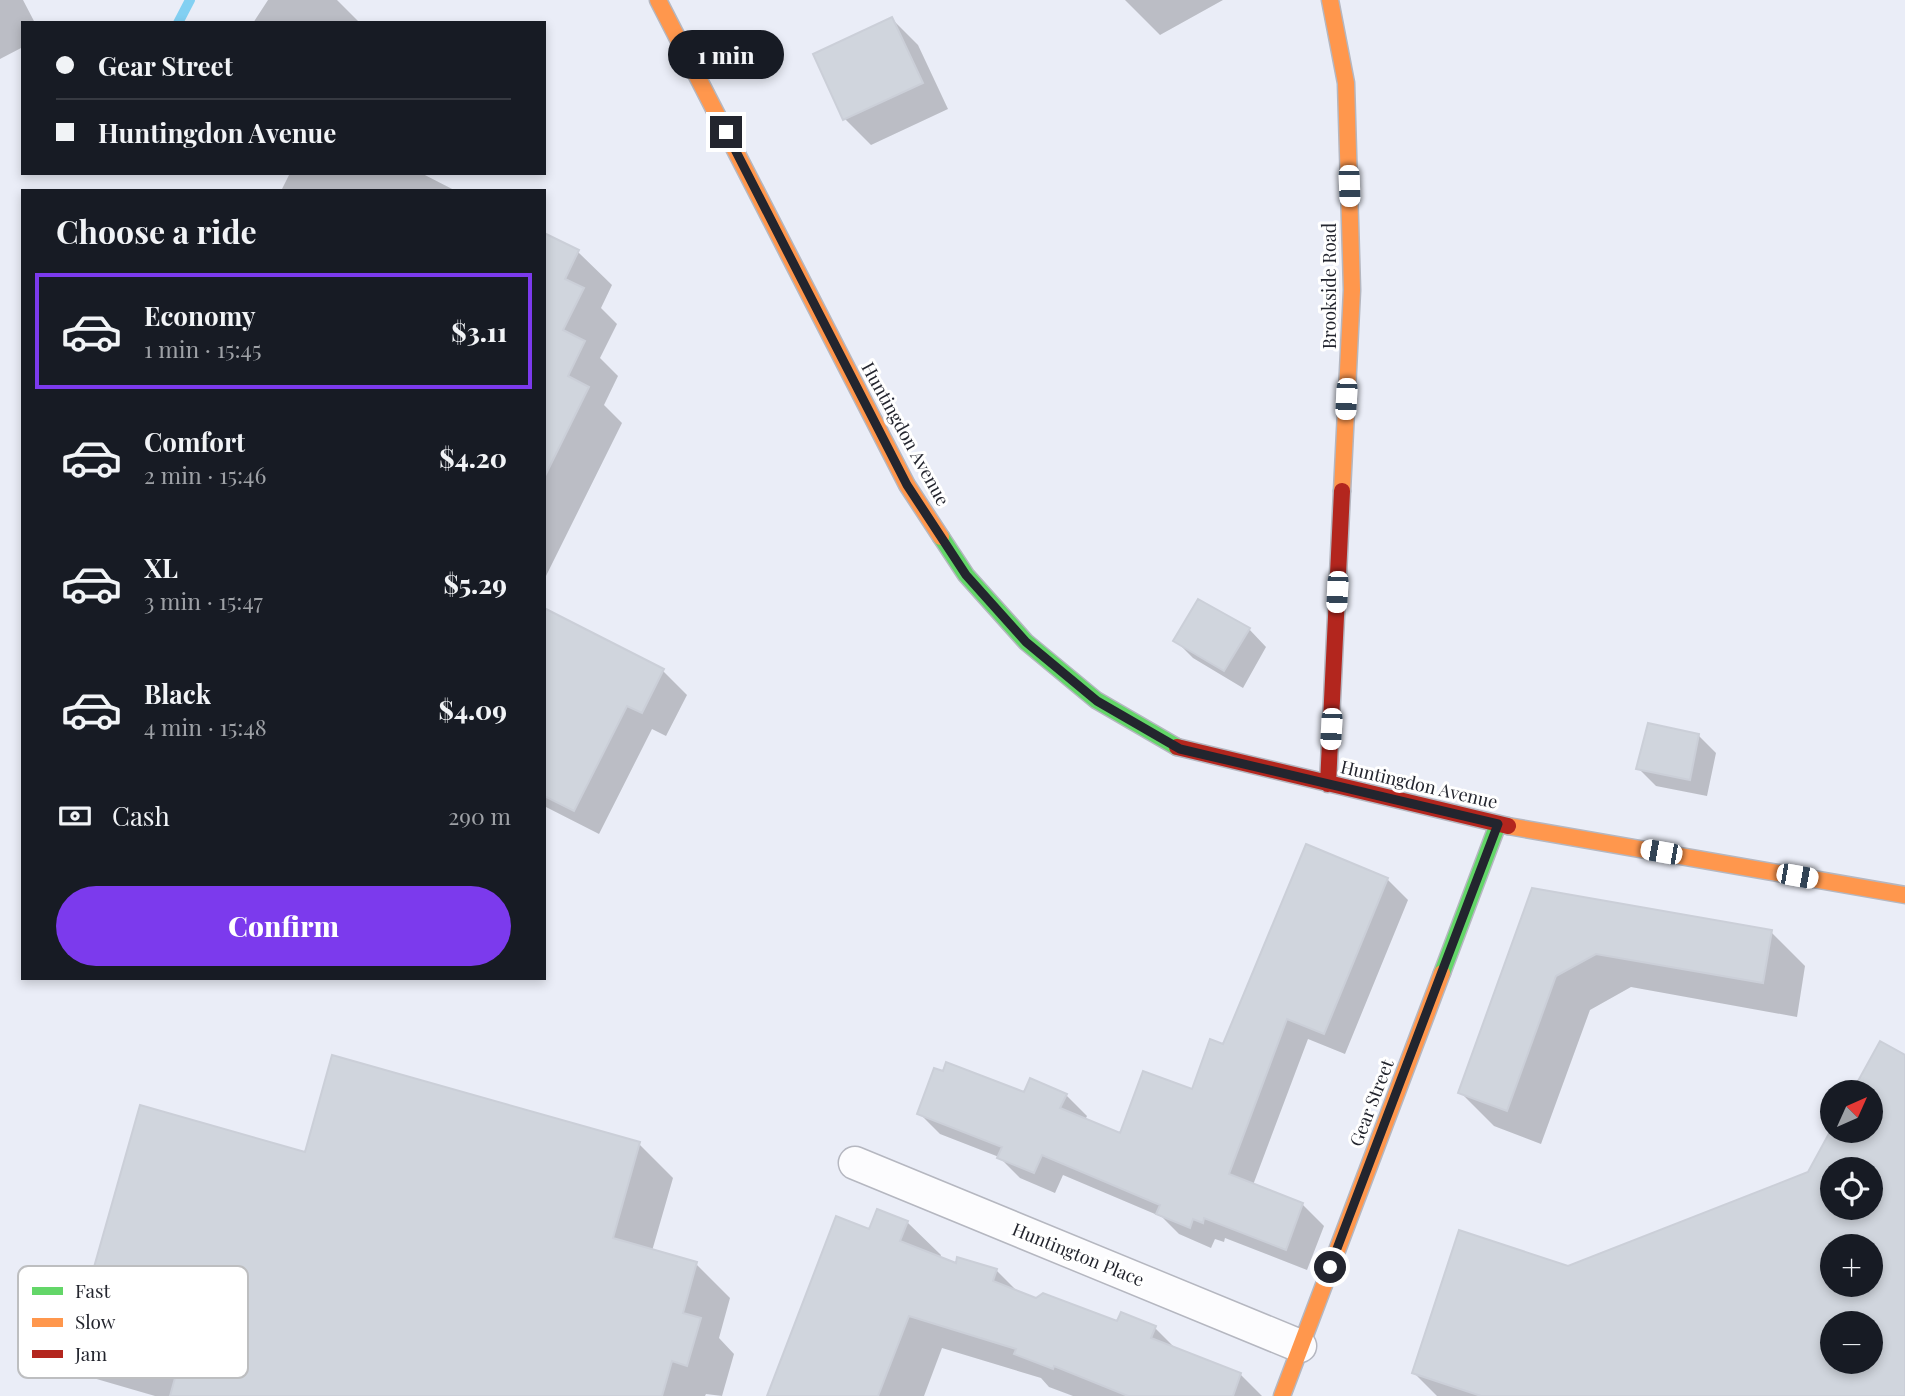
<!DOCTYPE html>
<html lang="en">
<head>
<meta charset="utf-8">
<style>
  body { margin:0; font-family:"Playfair Display",serif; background:#20242c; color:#f1f3f6; height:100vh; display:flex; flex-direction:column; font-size:26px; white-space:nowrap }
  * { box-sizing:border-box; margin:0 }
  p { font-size:23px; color:#9ea1a6 }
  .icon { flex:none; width:38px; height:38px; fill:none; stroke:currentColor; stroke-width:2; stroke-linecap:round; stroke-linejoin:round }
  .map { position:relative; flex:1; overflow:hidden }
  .drawer { position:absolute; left:21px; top:189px; width:525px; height:791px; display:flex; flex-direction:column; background:#171b24; border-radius:0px; box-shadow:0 4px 10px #0003 }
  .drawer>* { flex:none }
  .guide { position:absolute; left:21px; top:21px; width:525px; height:154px; border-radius:0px; box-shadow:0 4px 10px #0003; display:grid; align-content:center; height:154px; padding:0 35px; background:#171b24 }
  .needle { width:46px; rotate:45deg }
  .controls { position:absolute; left:1820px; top:1080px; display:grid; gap:14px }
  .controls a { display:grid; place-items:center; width:63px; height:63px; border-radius:50%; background:#171b24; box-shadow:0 4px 10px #0003; font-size:35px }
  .end { position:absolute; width:32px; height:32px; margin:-16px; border:9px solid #23252e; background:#fff; box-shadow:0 0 0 4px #fff }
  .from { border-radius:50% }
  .bubble { position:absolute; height:49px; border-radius:24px; background:#171b24; box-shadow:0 4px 10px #0003; font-size:23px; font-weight:800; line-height:49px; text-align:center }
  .car { position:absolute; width:21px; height:42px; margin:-21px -10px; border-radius:9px; box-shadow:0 0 5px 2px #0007; background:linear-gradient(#fff 24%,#345 0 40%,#fff 0 76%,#345 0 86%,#fff 0) }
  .guide b { display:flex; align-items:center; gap:24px; height:66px; font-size:26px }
  .guide b+b { border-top:2px solid #363941 }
  .guide i { width:18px; height:18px; background:#f1f3f6 }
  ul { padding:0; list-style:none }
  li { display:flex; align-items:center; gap:21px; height:116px; margin:0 14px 10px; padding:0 21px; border:4px solid transparent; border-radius:0px }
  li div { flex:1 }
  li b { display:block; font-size:26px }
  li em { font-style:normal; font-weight:800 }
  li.active { border-color:#7c3aed }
  li>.icon { width:63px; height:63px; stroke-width:1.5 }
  h2 { padding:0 35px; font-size:32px; line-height:84px }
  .pay { display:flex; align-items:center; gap:18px; height:77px; padding:0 35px; font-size:26px }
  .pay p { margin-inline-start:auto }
  .action { display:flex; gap:14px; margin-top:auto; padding:14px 35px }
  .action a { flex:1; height:80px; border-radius:42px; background:#7c3aed; color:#fff; font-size:28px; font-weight:800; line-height:80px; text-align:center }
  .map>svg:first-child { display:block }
  .shadow { fill:#0003; fill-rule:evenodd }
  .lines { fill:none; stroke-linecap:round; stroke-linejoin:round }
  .stream { stroke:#83d0f2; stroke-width:10 }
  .building { fill:#d0d5dd; stroke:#cbcfd8; stroke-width:2; fill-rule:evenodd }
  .street-casing { stroke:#b5b7c0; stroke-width:35 }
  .fast-casing { stroke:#b5b7c0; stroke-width:19 }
  .slow-casing { stroke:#b5b7c0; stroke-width:19 }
  .jam-casing { stroke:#b5b7c0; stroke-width:19 }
  .street { stroke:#fcfcfe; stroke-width:32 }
  .fast { stroke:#63d668; stroke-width:16 }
  .slow { stroke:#ff974d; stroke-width:16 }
  .jam { stroke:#b3261e; stroke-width:16 }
  .route { stroke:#23252e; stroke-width:9 }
  .labels { text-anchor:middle; stroke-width:6; stroke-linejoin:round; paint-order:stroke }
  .street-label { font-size:18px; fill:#23252e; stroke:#fff }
  .key { fill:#fff; stroke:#bdbec0; stroke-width:2 }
  .key-label { font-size:19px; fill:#23252e }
</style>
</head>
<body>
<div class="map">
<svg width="1905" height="1396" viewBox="0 0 1905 1396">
  <rect width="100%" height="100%" fill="#eaedf7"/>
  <!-- shadow -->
  <path class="shadow" d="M0,0H23L35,23H23V47L0,59Z
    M268,0H337L360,23H253Z
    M1125,0H1223L1160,35Z
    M892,19L918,45L948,109L871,145L845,119Z
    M290,173H421L456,191H281Z
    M544,235L578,252L612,285L601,308L617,324L600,358L618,376L604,405L622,423L544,580Z
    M544,610L663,671L687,695L666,736L652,729L599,834L544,806Z
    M1249,629L1266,647L1243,688L1193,658L1176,641Z
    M1698,735L1716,753L1707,796L1656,786L1638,768Z
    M1387,879L1408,900L1345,1054L1308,1039L1253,1185L1303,1205L1324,1226L1307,1270L1225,1238L1224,1242L1215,1239L1211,1248L1179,1234L1162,1217L1063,1175L1055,1193L1020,1178L999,1157L940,1134L919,1113L1025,1095H1066L1087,1116L1085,1120L1121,1135L1193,1091L1224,1046Z
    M1534,890L1771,932L1805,966L1797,1017L1631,987L1590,1010L1541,1144L1494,1126L1460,1092Z
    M1905,1057V1396H1437L1414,1373L1568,1268L1809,1173L1871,1130V1092H1854ZM1832,1169H1871V1208H1832ZM1832,1246H1871V1284H1832ZM1832,1323H1871V1362H1832Z
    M639,1144L673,1178L652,1251L696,1264L730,1298L719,1338L734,1354L722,1396L706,1394L705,1396H155L69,1371L35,1337L85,1308L307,1154Z
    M907,1222L941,1255L940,1258L957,1265L996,1270L1019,1293L1118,1323L1155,1328L1177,1350L1240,1374L1262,1396H1073L1049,1387L1041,1378L942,1348L924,1396H769L870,1231Z"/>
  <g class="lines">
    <!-- stream -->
    <path class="stream" d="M178,23L190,0"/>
  </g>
  <!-- building -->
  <path class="building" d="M892,17L923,83L843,120L813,54Z
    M544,233L579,250L565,279L584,288L563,330L585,341L568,376L589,387L544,478Z
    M1198,599L1250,628L1224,671L1173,641Z
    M544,608L664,669L642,713L627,706L574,811L544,796Z
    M1648,723L1699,734L1690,780L1636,769Z
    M1306,844L1388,878L1324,1034L1287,1019L1229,1174L1303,1203L1286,1250L1204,1218L1203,1223L1193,1219L1190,1228L1156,1214L1160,1205L1042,1155L1034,1173L997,1158L1002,1147L917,1114L934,1068L943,1071L946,1062L1024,1092L1030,1078L1067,1094L1060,1108L1120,1133L1143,1071L1192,1089L1210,1039L1223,1044Z
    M1532,888L1772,930L1763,983L1596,954L1556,976L1507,1111L1458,1093Z
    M1880,1041L1905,1055V1396H1481L1412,1373L1459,1230L1568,1266L1808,1172L1832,1128V1130H1871V1092H1852ZM1832,1169H1871V1208H1832ZM1832,1246H1871V1284H1832ZM1832,1323H1871V1362H1832Z
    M332,1055L640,1142L613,1238L697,1262L683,1313L701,1318L687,1366L672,1361L662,1396H170L175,1378L33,1338L45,1295L83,1306L140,1105L305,1152Z
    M877,1209L908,1221L900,1241L956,1263L957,1257L997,1269L993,1281L1036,1298L1043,1293L1117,1321L1121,1312L1156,1326L1151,1338L1241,1373L1233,1396H1128L1054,1366L1053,1369L1014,1354L1016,1349L909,1316L878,1396H767L836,1216L869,1229Z"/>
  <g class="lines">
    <!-- street casing -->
    <g class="street-casing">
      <path id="street" d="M855,1163L1300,1346"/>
    </g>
    <!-- fast casing -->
    <g class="fast-casing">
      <path id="fast" d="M941,537L966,575L1026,642L1096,700L1177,747
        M1442,973L1498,824"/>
    </g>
    <!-- slow casing -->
    <g class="slow-casing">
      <path id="slow" d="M658,0L907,485L941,537
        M1330,0L1346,83L1352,290L1342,491
        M1508,826L1905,895
        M1282,1396L1442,973"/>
    </g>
    <!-- jam casing -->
    <g class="jam-casing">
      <path id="jam" d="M1177,747L1508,826
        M1328,784L1342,491"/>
    </g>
    <!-- street -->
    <use href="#street" class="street"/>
    <!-- fast -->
    <use href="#fast" class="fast"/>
    <!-- slow -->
    <use href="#slow" class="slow"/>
    <!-- jam -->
    <use href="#jam" class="jam"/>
  </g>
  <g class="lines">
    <!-- route -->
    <path class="route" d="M726,132L907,485L966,575L1026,642L1097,701L1180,749L1498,824L1330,1267"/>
  </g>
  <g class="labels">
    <!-- street labels -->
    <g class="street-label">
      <text transform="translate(1330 286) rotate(-90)" y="6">Brookside Road</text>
      <text transform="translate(905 434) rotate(61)" y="6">Huntingdon Avenue</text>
      <text transform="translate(1419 785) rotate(13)" y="6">Huntingdon Avenue</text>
      <text transform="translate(1372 1103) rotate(-69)" y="6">Gear Street</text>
      <text transform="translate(1078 1255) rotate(22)" y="6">Huntington Place</text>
    </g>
  </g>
  <!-- legend -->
  <rect x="18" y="1266" width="230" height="112" rx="10" class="key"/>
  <rect x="32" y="1287" width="31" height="8" fill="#63d668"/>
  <rect x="32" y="1318" width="31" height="9" fill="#ff974d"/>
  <rect x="32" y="1350" width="31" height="8" fill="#b3261e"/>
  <g class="key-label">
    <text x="75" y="1298">Fast</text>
    <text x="75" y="1329">Slow</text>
    <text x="75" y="1361">Jam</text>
  </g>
</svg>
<div class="controls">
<a><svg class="needle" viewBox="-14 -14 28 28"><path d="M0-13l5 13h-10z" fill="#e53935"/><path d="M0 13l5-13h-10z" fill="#9ea1a6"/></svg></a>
<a><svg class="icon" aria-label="locate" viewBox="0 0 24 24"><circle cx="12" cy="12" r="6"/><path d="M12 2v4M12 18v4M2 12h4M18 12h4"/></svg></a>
<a>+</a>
<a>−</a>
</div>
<i class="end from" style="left:1330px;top:1267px"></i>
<i class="end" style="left:726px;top:132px"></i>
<div class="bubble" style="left:668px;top:30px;width:116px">1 min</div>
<i class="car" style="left:1349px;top:186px;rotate:178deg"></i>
<i class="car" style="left:1346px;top:399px;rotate:183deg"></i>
<i class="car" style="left:1337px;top:592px;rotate:183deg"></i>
<i class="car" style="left:1331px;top:729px;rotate:183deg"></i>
<i class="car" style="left:1661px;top:852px;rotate:280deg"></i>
<i class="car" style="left:1797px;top:876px;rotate:100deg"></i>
<div class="guide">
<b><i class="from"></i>Gear Street</b>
<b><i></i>Huntingdon Avenue</b>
</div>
<section class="drawer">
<h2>Choose a ride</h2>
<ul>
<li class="active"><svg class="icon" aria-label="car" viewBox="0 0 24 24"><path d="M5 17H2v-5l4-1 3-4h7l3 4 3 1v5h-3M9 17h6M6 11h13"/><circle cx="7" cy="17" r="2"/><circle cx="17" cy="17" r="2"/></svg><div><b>Economy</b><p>1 min · 15:45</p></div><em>$3.11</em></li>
<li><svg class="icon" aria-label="car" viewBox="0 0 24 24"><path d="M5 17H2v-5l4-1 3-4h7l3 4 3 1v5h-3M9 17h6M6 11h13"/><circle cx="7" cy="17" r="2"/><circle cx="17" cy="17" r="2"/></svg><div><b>Comfort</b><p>2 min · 15:46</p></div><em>$4.20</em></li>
<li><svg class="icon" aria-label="car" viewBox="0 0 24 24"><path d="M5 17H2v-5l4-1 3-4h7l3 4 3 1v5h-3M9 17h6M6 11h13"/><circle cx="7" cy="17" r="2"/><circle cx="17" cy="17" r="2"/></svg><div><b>XL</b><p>3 min · 15:47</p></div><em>$5.29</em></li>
<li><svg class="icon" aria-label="car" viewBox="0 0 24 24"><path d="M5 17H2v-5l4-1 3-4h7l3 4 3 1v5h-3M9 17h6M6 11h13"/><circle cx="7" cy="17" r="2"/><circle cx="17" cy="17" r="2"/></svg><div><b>Black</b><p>4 min · 15:48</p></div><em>$4.09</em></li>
</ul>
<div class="pay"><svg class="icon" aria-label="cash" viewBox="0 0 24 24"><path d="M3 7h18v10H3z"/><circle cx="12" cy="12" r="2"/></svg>Cash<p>290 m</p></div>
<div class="action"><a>Confirm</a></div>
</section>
</div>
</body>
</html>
